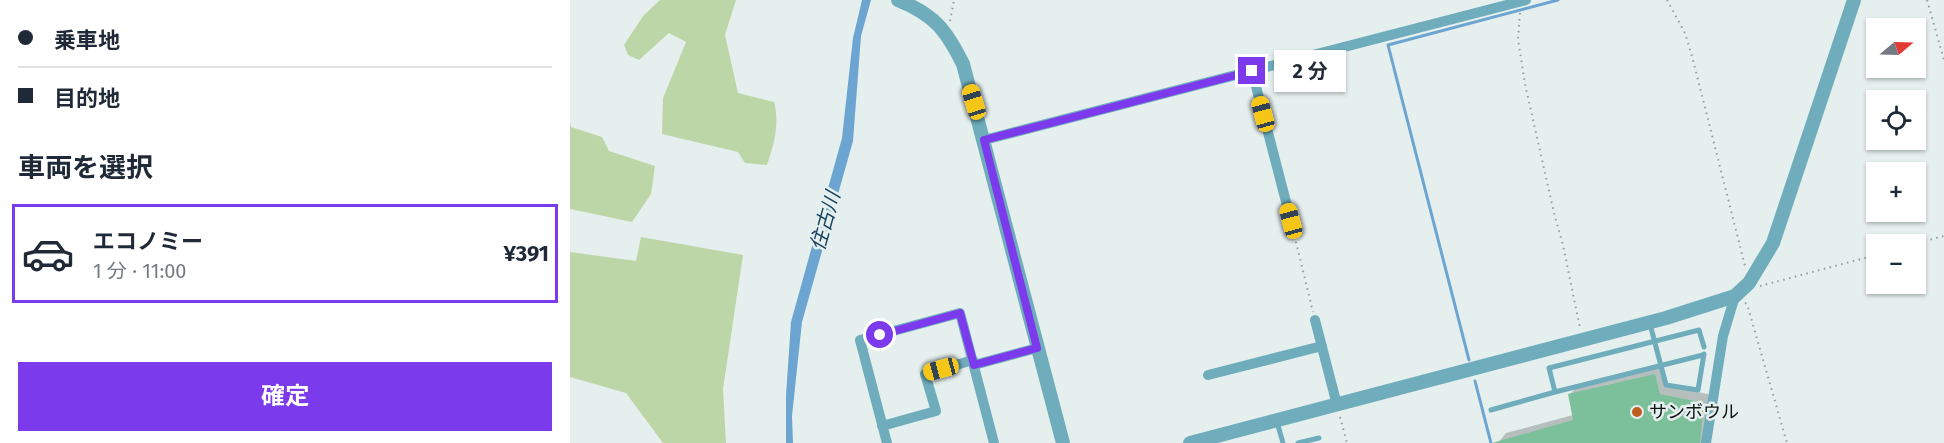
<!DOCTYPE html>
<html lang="ja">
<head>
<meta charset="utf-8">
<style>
  body { margin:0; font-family:"Fira Sans","Noto Sans JP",sans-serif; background:#f6f6f7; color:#1f2937; height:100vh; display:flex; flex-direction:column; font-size:22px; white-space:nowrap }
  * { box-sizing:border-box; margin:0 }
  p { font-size:20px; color:#747a83 }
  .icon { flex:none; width:33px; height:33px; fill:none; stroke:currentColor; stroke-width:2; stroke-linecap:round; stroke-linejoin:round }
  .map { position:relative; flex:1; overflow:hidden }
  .drawer { display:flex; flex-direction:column; background:#fff; width:570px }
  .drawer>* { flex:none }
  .hud { display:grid; align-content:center; height:132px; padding:0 18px; background:#fff }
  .needle { width:39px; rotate:71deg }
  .fabs { position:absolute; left:1296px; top:18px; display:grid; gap:12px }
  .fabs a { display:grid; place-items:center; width:60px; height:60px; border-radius:0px; background:#fff; box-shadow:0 2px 4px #0004; font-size:30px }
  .end { position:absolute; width:27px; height:27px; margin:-14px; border:8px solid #7c3aed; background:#fff; box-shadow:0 0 0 3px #fff }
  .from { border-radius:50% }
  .bubble { position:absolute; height:42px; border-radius:0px; background:#fff; box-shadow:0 2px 4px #0004; font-size:20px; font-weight:700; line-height:42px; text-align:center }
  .car { position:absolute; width:18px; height:36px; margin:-18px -9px; border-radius:8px; box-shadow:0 0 4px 2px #0007; background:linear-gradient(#f5c518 24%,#345 0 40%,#f5c518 0 76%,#345 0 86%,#f5c518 0) }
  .hud b { display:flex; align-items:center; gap:21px; height:57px; font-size:22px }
  .hud b+b { border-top:2px solid #e0e1e3 }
  .hud i { width:15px; height:15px; background:#1f2937 }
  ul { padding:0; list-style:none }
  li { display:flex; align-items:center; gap:18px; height:99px; margin:0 12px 9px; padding:0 6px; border:3px solid transparent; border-radius:0px }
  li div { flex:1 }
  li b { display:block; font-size:22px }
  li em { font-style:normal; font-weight:700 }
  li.current { border-color:#7c3aed }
  li>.icon { width:54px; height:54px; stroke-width:1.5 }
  h2 { padding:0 18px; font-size:27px; line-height:72px }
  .cta { display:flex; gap:12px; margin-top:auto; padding:12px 18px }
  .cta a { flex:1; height:69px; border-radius:0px; background:#7c3aed; color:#fff; font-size:24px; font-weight:700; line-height:69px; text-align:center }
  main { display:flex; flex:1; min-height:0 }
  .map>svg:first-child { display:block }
  .green { fill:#bdd6a8 }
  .water { fill:#6ca5d1 }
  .shadow { fill:#0003 }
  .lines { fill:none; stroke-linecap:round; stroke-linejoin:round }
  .stream { stroke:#6ca5d1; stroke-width:3 }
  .building { fill:#7cc09b }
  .path { stroke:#969d9d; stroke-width:2; stroke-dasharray:1.5 4.5; stroke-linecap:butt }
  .service { stroke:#6fadbc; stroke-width:5 }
  .minor { stroke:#6fadbc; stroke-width:10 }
  .tertiary { stroke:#6fadbc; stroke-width:14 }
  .route { stroke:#7c3aed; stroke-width:8 }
  .poi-dot { fill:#bf5c21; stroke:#e5efee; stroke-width:2 }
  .labels { text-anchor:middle; stroke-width:5; stroke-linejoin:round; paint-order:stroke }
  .poi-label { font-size:18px; fill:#121515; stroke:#e5efee; text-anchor:start }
  .water-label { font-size:20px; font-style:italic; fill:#174362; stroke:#e5efee }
</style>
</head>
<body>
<main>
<section class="drawer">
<div class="hud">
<b><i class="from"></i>乗車地</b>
<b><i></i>目的地</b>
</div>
<h2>車両を選択</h2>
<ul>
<li class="current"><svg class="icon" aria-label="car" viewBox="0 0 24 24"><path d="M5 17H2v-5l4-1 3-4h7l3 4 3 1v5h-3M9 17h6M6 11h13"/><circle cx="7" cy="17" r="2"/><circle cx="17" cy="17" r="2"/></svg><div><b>エコノミー</b><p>1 分 · 11:00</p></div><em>¥391</em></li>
</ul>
<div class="cta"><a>確定</a></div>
</section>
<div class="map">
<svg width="1374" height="443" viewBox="0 0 1374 443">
  <rect width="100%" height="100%" fill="#e5efee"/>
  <!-- green -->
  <path class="green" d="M90,0H166L155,35L168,93L204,102C210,124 204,144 197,165L175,163L168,152L92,134L93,98L116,42L99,33L69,60L58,55L54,45L73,16Z
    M0,122L1,127L32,137L39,151L85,166L81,194L62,222L0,209Z
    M71,237L173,255L153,389L156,443H93L56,393L0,377V252L66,261Z"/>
  <!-- water -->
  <path class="water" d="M292,0H301L291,36L283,141L232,322L222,416L223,443H216V395L221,322L272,138L283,38Z"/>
  <!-- shadow -->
  <path class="shadow" d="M1093,366L1099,386L1142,395L1136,443H928L936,433L1003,415L999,395L1008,386Z"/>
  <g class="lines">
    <!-- stream -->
    <path class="stream" d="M899,360L818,45L988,0
      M905,381L921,443"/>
  </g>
  <!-- building -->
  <path class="building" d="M1085,374L1090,394L1134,403L1130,443H922L1003,420L998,394Z"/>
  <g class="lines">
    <!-- path -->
    <path class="path" d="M1097,0L1115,33L1122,56L1175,266
      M1357,0L1374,60
      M950,13L948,39L955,84L984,213L993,245L1010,328
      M380,21L384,0
      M723,230L743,312
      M1343,244L1374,236
      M1190,286L1306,255
      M1175,303L1177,304L1217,443
      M770,417L777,443"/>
    <!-- service -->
    <path class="service" d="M1080,324L1096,385L1128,390L1134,354
      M985,392L1133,355
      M921,410L985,392L979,368L1129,330L1134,347
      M707,422L713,443
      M728,443L749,438"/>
    <!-- minor -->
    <path class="minor" d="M682,71L721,221
      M414,140L956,0
      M745,320L767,405
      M404,365L467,348
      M638,375L752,346
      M312,426L366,411L355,374L403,360
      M317,443L290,340L390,313L424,443
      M1136,443L1153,336L1165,296"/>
    <!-- tertiary -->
    <path class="tertiary" d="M328,0C365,15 376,30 393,64L493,443
      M620,443L1096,318L1165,296L1179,283L1203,243L1284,0"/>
  </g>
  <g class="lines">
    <!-- route -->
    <path class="route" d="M310,335L390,313L404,365L467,348L414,140L682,71"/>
  </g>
  <!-- markers -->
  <circle class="poi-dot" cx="1067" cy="412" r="6"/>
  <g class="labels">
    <!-- poi labels -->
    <g class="poi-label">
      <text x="1079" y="418">サンボウル</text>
    </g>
    <!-- water labels -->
    <g class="water-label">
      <text transform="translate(255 221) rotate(-74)" y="7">住古川</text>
    </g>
  </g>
</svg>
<div class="fabs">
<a><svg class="needle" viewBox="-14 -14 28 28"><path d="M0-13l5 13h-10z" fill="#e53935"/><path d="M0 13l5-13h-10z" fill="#747a83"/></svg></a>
<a><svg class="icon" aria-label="locate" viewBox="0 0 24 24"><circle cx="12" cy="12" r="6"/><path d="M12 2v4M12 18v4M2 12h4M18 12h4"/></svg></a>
<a>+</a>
<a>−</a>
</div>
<i class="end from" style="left:310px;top:335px"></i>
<i class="end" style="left:682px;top:71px"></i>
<div class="bubble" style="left:704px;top:50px;width:72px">2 分</div>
<i class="car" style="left:404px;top:102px;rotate:343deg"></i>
<i class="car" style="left:693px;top:114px;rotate:345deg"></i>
<i class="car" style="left:721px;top:221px;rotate:345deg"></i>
<i class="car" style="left:371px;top:369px;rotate:255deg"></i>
</div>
</main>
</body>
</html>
